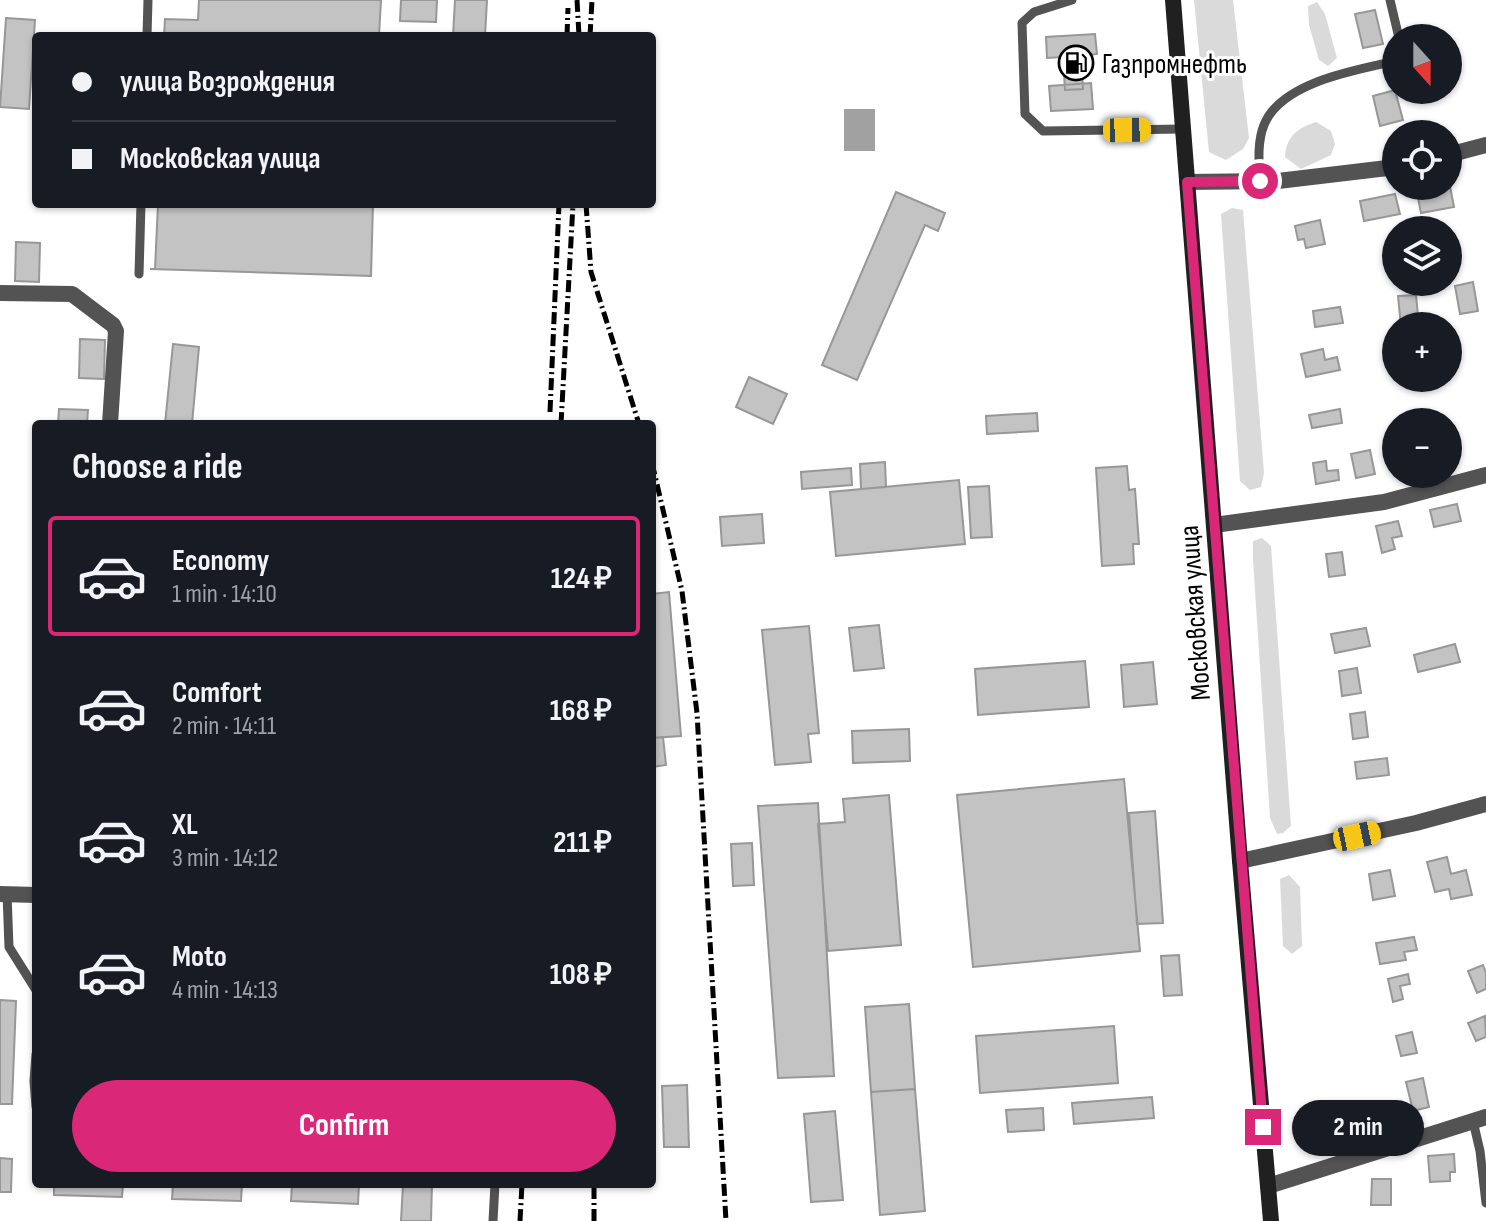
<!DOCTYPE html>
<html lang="en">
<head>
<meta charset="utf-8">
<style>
  body { margin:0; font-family:"Sofia Sans Condensed",sans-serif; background:#242831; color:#f1f3f6; height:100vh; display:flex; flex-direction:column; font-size:30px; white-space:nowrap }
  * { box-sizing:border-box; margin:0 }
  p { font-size:26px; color:#9ea1a6 }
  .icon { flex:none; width:44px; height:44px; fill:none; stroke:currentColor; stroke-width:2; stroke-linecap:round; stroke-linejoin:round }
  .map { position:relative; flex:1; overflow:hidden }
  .details { position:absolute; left:32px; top:420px; width:624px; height:768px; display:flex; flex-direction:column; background:#171b24; border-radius:8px; box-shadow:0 2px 6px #0004 }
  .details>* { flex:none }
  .hud { position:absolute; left:32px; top:32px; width:624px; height:176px; border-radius:8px; box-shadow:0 2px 6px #0004; display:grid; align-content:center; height:176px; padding:0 40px; background:#171b24 }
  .needle { width:52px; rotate:159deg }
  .controls { position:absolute; left:1382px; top:24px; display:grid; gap:16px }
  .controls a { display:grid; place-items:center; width:80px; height:80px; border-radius:50%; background:#171b24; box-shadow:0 2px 6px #0004; font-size:40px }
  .end { position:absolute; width:36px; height:36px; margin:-18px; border:10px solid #db2777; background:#fff; box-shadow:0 0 0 4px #fff }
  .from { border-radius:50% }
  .bubble { position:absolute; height:56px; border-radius:28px; background:#171b24; box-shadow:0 2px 6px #0004; font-size:26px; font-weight:700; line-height:56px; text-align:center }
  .car { position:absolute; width:24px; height:48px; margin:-24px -12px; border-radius:10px; box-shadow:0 0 6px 2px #0007; background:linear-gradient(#f5c518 24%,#345 0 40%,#f5c518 0 76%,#345 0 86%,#f5c518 0) }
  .hud b { display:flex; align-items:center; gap:28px; height:76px; font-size:30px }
  .hud b+b { border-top:2px solid #363941 }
  .hud i { width:20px; height:20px; background:#f1f3f6 }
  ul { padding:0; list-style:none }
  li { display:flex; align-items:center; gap:24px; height:120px; margin:0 16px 12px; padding:0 24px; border:4px solid transparent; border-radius:8px }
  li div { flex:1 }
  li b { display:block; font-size:30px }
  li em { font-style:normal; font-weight:700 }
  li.selected { border-color:#db2777 }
  li>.icon { width:72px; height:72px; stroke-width:1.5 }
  h2 { padding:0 40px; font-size:36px; line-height:96px }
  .cta { display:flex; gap:16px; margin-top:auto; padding:16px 40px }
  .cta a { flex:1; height:92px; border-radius:48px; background:#db2777; color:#fff; font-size:32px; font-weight:700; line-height:92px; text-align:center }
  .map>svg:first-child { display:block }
  .green { fill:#dadada }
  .water { fill:#a1a1a1 }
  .building { fill:#c3c3c3; stroke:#979797; stroke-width:2 }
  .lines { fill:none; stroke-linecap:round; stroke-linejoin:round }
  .lane { stroke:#535353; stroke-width:9 }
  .street { stroke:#535353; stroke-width:16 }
  .secondary { stroke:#202020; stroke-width:16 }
  .rail { stroke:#000; stroke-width:5; stroke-dasharray:12 4 2 4; stroke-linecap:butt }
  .route { stroke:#db2777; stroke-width:10 }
  .labels { text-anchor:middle; stroke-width:6; stroke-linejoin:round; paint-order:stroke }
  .poi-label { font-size:28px; fill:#000; stroke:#fff; text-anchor:start }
  .street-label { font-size:28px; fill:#000; stroke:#fff }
</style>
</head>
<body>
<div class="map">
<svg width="1486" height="1221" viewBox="0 0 1486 1221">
  <rect width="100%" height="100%" fill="#fff"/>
  <!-- green -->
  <path class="green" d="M1194,0H1233L1249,138L1243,149L1226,160L1209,152Z
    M1317,2L1325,14L1337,58L1328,66L1319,60L1309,25L1308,6Z
    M1316,122L1331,131L1335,144L1331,155L1301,169L1285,157C1286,137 1297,128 1316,122Z
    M1232,208L1243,210L1264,473L1261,487L1250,490L1240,481L1221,214Z
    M1262,538L1271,546L1291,826L1283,833L1277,834L1270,818L1253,560V541Z
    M1289,875L1300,887L1302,946L1292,954L1283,946L1280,879Z"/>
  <!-- water -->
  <path class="water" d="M844,109H875V151H844Z"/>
  <!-- building -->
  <path class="building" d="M199,0H381L379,36H164L165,19L198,20Z
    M401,0H437L436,22L400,21Z
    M455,0H487L485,36H453Z
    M1375,10L1383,44L1363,48L1355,14Z
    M6,18L35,20L29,109L0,107Z
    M1095,34L1097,54L1081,56L1083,89L1065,90L1063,57L1047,58L1046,37Z
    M1091,83L1093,109L1051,111L1049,86Z
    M1395,90L1403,120L1380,126L1373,96Z
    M1449,181L1454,207L1421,213L1416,188L1448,186Z
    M896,192L945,213L938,231L925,225L857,380L822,365Z
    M1395,194L1400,214L1364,221L1360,201Z
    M158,204H373L371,276L150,269H155Z
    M1320,220L1325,244L1306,248L1304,239L1298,240L1295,226Z
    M16,242L40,243L39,282L15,281Z
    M1473,282L1478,311L1460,314L1455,286Z
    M1416,295L1419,326H1401L1398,296Z
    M1340,307L1343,323L1315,327L1313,311Z
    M80,339L105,340L104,379L79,378Z
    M173,344L199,347L192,424H165Z
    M1323,349L1325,360L1337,357L1340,370L1306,377L1301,354Z
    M749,377L787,394L773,424L736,407Z
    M59,409L88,410L87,424H58Z
    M1340,409L1342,423L1312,428L1309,415Z
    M1037,413L1038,431L987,434L986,416Z
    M1370,450L1375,474L1356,478L1351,454Z
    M1326,461L1327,471L1338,470L1339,480L1316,484L1313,463Z
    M885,462L886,487L861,489L860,464Z
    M1127,466L1129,490L1135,489L1139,544H1133L1134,564L1102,566L1096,468Z
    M851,468L852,485L802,489L801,472Z
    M959,480L965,544L836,556L830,492Z
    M989,486L992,537L971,538L968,487Z
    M1457,504L1461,521L1434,527L1430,510Z
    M762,514L764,543L722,546L720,517Z
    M1398,521L1402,536L1392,538L1395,549L1382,553L1376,526Z
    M1342,552L1345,575L1329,577L1326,554Z
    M669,592L681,736L652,738V594Z
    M879,625L884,668L854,671L849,628Z
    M809,626L819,733L808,734L811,762L775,765L762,630Z
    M1366,628L1370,646L1335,653L1331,634Z
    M1455,644L1460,662L1418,672L1414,655Z
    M1085,661L1089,707L978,715L975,669Z
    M1153,662L1157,704L1124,707L1121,665Z
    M1357,668L1361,693L1342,696L1339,671Z
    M1365,712L1368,737L1353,739L1350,714Z
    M909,729L910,761L853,763L852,731Z
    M663,737L666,765L652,767V738Z
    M1387,758L1389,775L1357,779L1355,762Z
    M1124,779L1140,951L973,967L957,795Z
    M889,795L901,945L828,951L818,824L845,822L843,799Z
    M818,803L834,1076L778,1078L758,806Z
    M1155,811L1163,923L1137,924L1129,813Z
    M752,843L754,885L733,886L731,844Z
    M1447,857L1451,874L1466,870L1472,895L1451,899L1449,889L1435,892L1427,862Z
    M1390,870L1395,896L1373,900L1369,874Z
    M1414,937L1417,950L1404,952L1406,960L1380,964L1376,943Z
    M1179,955L1182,995L1164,996L1161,956Z
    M1483,965L1486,973V989L1477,993L1468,971Z
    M1408,974L1410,984L1400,986L1403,999L1393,1002L1388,979Z
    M0,1000L16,1001L12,1104H0Z
    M909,1004L915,1089L871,1092L865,1007Z
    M1485,1016L1486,1037L1476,1041L1468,1023Z
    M1114,1026L1118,1083L980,1093L976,1036Z
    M1412,1032L1417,1053L1401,1056L1396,1036Z
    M1423,1078L1429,1107L1413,1111L1406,1082Z
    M687,1085L689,1147H664L662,1086Z
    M915,1089L925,1211L880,1215L871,1092Z
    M1152,1097L1154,1118L1074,1124L1072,1103Z
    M1043,1108L1044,1130L1008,1132L1006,1110Z
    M835,1111L843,1200L811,1202L804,1114Z
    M1454,1154L1455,1172H1450V1181L1430,1182L1428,1156Z
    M0,1158L12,1159L11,1192H0Z
    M1372,1179H1391V1205H1371Z
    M54,1184H123L122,1197L54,1195Z
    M173,1184H242L241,1201L172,1199Z
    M292,1184H359L358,1204L291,1201Z
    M403,1184H432L431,1221H401Z"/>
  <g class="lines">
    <!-- lane -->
    <path class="lane" d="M1072,0L1034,12L1022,23L1025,114L1043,131L1184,129
      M1390,0L1399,38
      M147,36L148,0
      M1260,181C1259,163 1257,142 1264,125C1281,82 1356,70 1396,61
      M139,274L141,204
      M7,894L9,947L36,990
      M36,1054L34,1081L36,1107
      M1473,1121L1480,1151L1486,1203
      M493,1221L495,1184"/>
    <!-- street -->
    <path class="street" d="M1448,155L1486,145
      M1187,182L1278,181L1396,167
      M0,293L72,294L113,325L116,331L110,424
      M1214,525L1384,502L1486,475
      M1240,861L1416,823L1486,804
      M0,894L36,895
      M1268,1186L1486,1117"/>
    <!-- secondary -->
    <path class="secondary" d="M1173,0L1240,861L1271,1221"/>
    <!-- rail -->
    <path class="rail" d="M577,0L579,36
      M567,36L568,8
      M590,36L592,0
      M586,204L591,272L639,424
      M550,412L559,204
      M561,424L573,204
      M652,463L682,591L697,713L726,1221
      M520,1221L522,1184
      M594,1221V1184"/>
  </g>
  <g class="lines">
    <!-- route -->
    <path class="route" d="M1260,181L1187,182L1263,1127"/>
  </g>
  <!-- icons -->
  <defs>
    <g id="fuel-ring" transform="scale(1.8)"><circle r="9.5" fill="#fff" stroke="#000" stroke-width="1.5"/><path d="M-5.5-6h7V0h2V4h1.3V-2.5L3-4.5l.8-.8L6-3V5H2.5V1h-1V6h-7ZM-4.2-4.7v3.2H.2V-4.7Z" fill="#000"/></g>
  </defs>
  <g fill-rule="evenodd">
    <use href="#fuel-ring" x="1076" y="63"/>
  </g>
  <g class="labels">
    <!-- poi labels -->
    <g class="poi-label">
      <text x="1102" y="73">Газпромнефть</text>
    </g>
    <!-- street labels -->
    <g class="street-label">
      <text transform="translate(1194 613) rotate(-94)" y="10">Московская улица</text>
    </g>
  </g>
</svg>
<div class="controls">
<a><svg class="needle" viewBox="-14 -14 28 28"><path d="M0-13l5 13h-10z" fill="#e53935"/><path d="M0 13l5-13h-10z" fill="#9ea1a6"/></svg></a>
<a><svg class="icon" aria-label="locate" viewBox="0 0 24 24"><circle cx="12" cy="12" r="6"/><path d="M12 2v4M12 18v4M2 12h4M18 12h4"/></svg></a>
<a><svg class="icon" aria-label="layers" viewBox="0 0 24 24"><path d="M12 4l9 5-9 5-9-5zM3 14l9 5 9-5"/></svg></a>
<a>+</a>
<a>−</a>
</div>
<i class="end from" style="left:1260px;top:181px"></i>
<i class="end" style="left:1263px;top:1127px"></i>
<div class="bubble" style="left:1292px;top:1100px;width:132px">2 min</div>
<i class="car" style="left:1127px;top:130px;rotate:89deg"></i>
<i class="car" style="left:1357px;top:836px;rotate:78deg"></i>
<div class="hud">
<b><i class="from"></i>улица Возрождения</b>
<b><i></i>Московская улица</b>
</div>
<section class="details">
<h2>Choose a ride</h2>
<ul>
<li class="selected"><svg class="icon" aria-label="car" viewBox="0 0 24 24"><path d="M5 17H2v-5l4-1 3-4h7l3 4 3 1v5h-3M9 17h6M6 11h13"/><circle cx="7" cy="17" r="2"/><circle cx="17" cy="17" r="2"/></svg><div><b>Economy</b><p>1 min · 14:10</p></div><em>124 ₽</em></li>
<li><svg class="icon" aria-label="car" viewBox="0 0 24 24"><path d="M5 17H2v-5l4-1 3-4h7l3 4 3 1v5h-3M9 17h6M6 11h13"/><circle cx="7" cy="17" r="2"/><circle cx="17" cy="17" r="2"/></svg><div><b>Comfort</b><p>2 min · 14:11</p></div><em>168 ₽</em></li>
<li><svg class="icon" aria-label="car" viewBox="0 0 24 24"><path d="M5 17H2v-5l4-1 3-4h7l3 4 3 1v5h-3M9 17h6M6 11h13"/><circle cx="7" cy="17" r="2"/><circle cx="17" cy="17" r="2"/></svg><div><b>XL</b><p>3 min · 14:12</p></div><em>211 ₽</em></li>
<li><svg class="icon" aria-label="car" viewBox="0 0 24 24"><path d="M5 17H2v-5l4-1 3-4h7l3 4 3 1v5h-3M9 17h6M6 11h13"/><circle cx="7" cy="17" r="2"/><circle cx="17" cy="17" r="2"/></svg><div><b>Moto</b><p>4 min · 14:13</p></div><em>108 ₽</em></li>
</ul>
<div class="cta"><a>Confirm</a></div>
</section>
</div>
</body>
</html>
